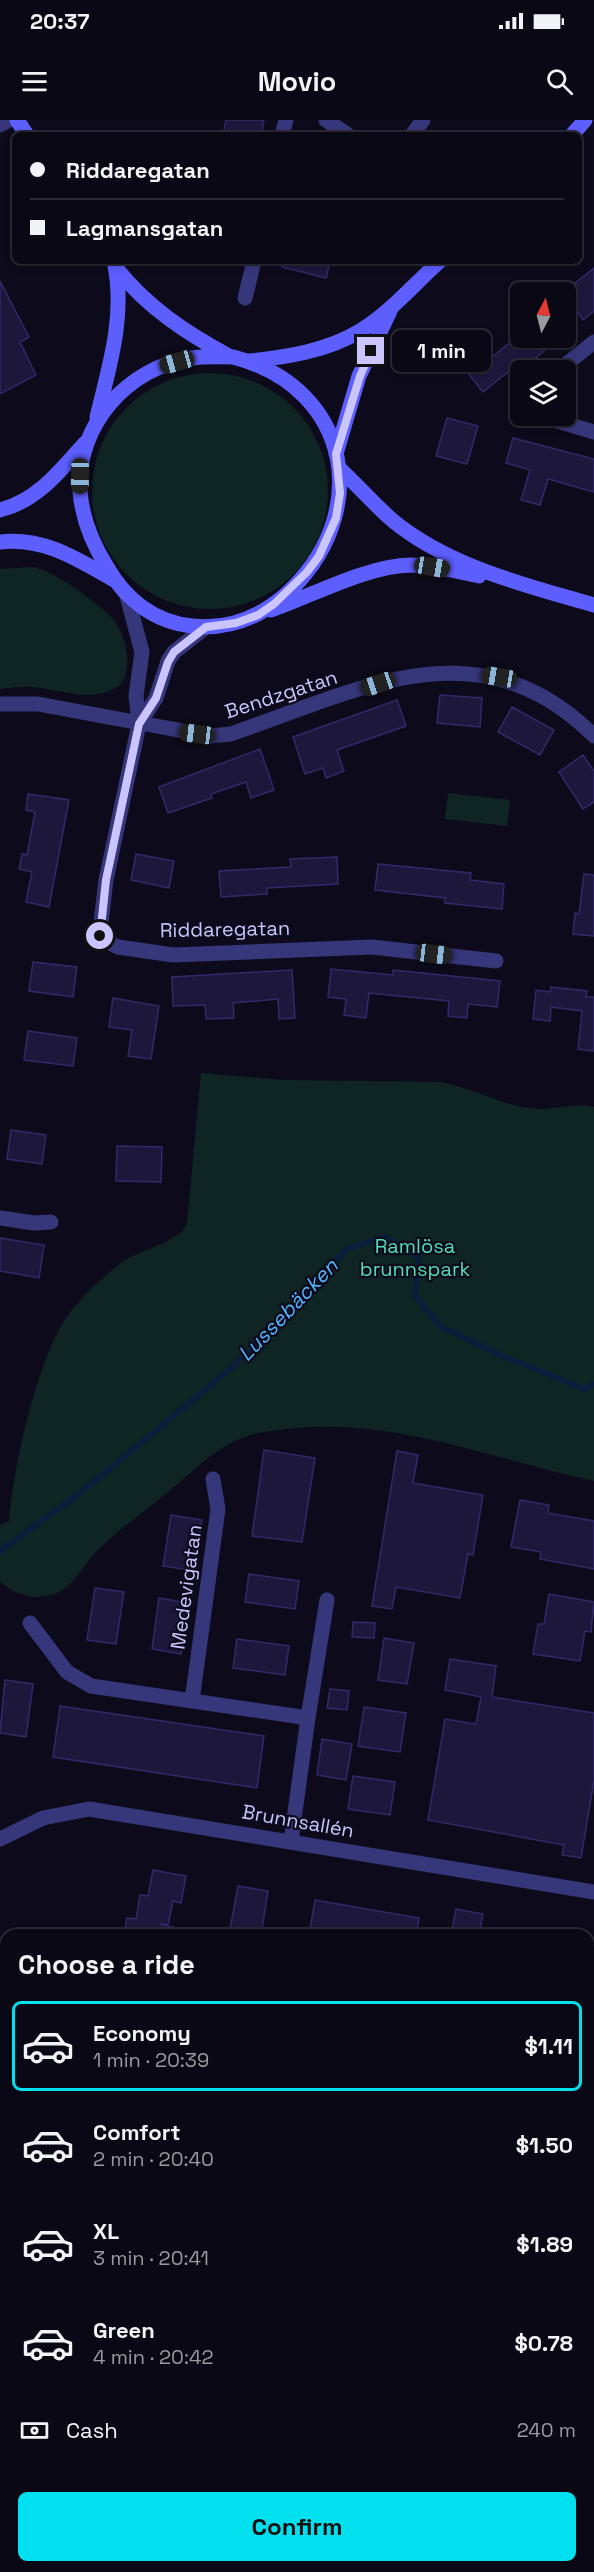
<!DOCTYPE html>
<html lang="en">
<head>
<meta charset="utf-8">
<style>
  body { margin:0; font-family:"Space Grotesk",sans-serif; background:#13111d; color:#f1f3f6; height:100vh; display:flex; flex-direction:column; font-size:22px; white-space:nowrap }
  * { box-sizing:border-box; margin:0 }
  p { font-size:20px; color:#999aa0 }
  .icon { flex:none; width:33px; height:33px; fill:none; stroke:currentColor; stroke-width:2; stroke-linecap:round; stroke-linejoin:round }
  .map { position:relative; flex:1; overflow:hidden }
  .side { position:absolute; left:0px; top:1809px; width:594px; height:644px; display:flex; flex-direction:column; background:#0a0814; border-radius:18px 18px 0 0; box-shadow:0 3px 9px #0003,0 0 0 2px #2a2934 }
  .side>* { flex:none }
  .top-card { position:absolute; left:12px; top:12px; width:570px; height:132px; border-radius:9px; box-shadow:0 3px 9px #0003,0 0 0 2px #2a2934; display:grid; align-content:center; height:132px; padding:0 18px; background:#0a0814 }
  .needle { width:39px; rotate:7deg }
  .controls { position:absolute; left:510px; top:162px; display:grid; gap:12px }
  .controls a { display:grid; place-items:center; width:66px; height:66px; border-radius:9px; background:#0a0814; box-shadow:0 3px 9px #0003,0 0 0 2px #2a2934; font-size:30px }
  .end { position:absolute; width:27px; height:27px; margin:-14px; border:8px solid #cac5ff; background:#111; box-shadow:0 0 0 3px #111 }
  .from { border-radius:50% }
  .bubble { position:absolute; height:42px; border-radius:9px; background:#0a0814; box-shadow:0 3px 9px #0003,0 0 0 2px #2a2934; font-size:20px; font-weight:600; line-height:42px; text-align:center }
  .car { position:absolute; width:18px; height:36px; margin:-18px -9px; border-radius:8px; box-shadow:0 0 4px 2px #0007; background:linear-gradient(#222 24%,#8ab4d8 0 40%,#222 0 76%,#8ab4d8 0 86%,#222 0) }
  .top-card b { display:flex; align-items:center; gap:21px; height:57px; font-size:22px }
  .top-card b+b { border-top:2px solid #2a2934 }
  .top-card i { width:15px; height:15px; background:#f1f3f6 }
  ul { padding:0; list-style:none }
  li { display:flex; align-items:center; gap:18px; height:90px; margin:0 12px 9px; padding:0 6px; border:3px solid transparent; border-radius:9px }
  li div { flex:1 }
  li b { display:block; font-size:22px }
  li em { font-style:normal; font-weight:600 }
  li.on { border-color:#01e0ef }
  li>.icon { width:54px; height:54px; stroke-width:1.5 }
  h2 { padding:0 18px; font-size:27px; line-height:72px }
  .pay { display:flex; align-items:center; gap:15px; height:66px; padding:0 18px; font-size:22px }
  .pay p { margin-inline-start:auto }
  .cta { display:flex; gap:12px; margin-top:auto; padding:12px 18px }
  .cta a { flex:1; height:69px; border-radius:9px; background:#01e0ef; color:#111; font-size:24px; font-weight:600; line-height:69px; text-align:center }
  .status { display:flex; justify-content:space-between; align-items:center; height:42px; padding:0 30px; background:#0a0814; direction:ltr }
  .status svg { height:16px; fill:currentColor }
  header { display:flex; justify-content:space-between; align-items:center; height:78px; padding:0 18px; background:#0a0814; font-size:27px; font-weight:600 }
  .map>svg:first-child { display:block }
  .green { fill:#0e2523 }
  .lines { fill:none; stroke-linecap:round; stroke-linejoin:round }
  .stream { stroke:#0a1e3b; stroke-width:6 }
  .building { fill:#1d173c; stroke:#332968; stroke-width:1.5 }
  .street { stroke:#36367a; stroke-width:15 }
  .secondary { stroke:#5d5efe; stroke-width:15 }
  .route { stroke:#cac5ff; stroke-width:8 }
  .labels { text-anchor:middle; stroke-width:4.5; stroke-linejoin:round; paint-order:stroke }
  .street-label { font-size:20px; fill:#cac5ff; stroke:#0d0b1b }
  .park-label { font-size:20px; fill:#53ddb6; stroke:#0d0b1b }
  .water-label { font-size:21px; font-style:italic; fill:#54b5fe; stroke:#0d0b1b }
</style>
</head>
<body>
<div class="status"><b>20:37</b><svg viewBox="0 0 49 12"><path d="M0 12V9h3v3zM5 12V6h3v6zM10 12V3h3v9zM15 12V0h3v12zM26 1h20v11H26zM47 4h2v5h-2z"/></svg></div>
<header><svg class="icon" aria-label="menu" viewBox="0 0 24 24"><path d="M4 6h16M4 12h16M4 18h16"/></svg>Movio<svg class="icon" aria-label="search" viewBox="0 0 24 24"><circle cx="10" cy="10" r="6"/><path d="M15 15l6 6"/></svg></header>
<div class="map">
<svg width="594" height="2452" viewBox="0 0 594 2452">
  <rect width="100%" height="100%" fill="#0d0b1b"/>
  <!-- green -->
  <path class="green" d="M92 371a118 118 0 1 1 236 0a118 118 0 1 1-236 0Z
    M33,447C53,450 98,483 113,499C127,515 136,558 114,569C88,582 58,569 32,567C21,566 11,568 0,569V449Z
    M448,673L510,680L507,706L445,699Z
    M201,953L283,960L440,962C471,967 498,984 529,988C551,992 572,982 594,987V1361C495,1340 399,1299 296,1308C279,1310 258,1311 242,1318C213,1329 187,1357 162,1377C141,1394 118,1410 99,1429C86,1441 75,1464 59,1472C39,1482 15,1476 0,1461V1405L9,1401C14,1345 36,1244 66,1198C79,1179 99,1161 117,1146C138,1128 175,1126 187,1104Z"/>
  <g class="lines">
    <!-- stream -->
    <path class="stream" d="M0,1431L80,1373L234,1246L347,1129L384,1116L419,1138L415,1175L440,1206L500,1235L584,1269L594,1264"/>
  </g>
  <!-- building -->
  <path class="building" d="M226,0H264L261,15H223Z
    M282,141H330L326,158L282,147Z
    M594,148V191L583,200L564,172Z
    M0,161L29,217L20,222L36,255L0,274Z
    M516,218H560L528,244L524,239L483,272L459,242L482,223L493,236Z
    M447,298L478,306L467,344L436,336Z
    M513,318L594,339V372L548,359L540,385L521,380L530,350L506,343Z
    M440,575L482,578L480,607L437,603Z
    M397,580L406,606L337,630L344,651L326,658L323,648L305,654L293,617Z
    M512,587L554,610L540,635L498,612Z
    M260,629L274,670L251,678L246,662L211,674L212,678L168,693L159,667Z
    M583,635L594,651V682L583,689L559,652Z
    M28,674L69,680L49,787L26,782L32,752L19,749L22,734L27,735L35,692L26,690Z
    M136,734L174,741L169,768L131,760Z
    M337,737L338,764L267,768V774L221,777L219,751L291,747L290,739Z
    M378,744L471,753L470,760L504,764L502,789L445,783V778L375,770Z
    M584,754L594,755V816L573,814L575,793L579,794Z
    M33,842L77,847L73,877L29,871Z
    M331,849L393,855V850L500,861L497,887L468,884L467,898L448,896L449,881L369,873L366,898L344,895L346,879L328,877Z
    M292,850L295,898L279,899L278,879L233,883L234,898L206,899L205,885L173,886L172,857Z
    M551,867L587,871L586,877H594V931L578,929L582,891L551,887L550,901L533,899L536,870L550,872Z
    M113,878L159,886L151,939L128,936L132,910L109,907Z
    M28,911L77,918L73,946L24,940Z
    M11,1010L46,1015L42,1044L7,1039Z
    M117,1026L162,1027L161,1062L116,1061Z
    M0,1118L44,1125L39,1158L0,1151Z
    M264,1330L315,1338L302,1422L252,1416Z
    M397,1331L418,1335L413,1363L483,1375L473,1435L468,1434L460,1478L396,1467L392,1489L372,1486Z
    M520,1380L549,1385L548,1393L594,1401V1449L540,1439L541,1432L511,1427Z
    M171,1395L202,1400L194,1451L163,1446Z
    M249,1454L299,1461L295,1489L245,1482Z
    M95,1468L124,1472L116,1524L87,1520Z
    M549,1474L594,1482L591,1512L585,1511L580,1541L533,1534L538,1504H544Z
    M159,1478L189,1483L181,1534L152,1529Z
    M353,1502L375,1503L374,1518L352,1517Z
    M384,1518L414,1523L407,1564L378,1560Z
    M237,1519L289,1526L285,1555L233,1548Z
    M450,1539L496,1546L492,1577L594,1593V1660L581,1738L562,1735L564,1725L428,1700L445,1599L476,1604L481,1577L445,1570Z
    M5,1560L33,1564L26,1617L0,1613Z
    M330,1569L349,1571L347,1590L327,1588Z
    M60,1586L264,1616L257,1668L53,1637Z
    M364,1587L406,1593L400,1632L358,1626Z
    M322,1619L352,1624L346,1660L317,1655Z
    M353,1656L395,1662L390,1695L348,1689Z
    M153,1750L186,1756L181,1783L173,1781L168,1805L160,1804L177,1808L176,1815H124L127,1798L136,1799L140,1775L148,1776Z
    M238,1766L268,1771L261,1815H229Z
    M315,1780L419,1798L416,1815H372L339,1809L338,1815H309Z
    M456,1789L483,1794L479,1815H451Z"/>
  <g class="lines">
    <!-- street -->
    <path class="street" d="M326,0L348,15
      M0,5L9,0
      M282,15L286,0
      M412,15L423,0
      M245,178L254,141
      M559,250L594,222
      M541,296L594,312
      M127,476L142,532L136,576L139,604L106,760L100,811L103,820L118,827L173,835L372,827L496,841
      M0,584H38L210,616L231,614C359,570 479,502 594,616
      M139,604L156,578L168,541L174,532L206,507
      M0,1098L34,1103L51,1102
      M30,1503L67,1552L91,1566L308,1598L291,1721
      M192,1581L218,1389L213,1359
      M308,1598L327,1480
      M0,1719L43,1698L89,1689L594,1772
      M0,2212L6,2228
      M87,2446L89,2452"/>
    <!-- secondary -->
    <path class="secondary" d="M17,0L27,15
      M572,15L585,0
      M116,148C147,187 186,213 229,236
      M233,237C353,268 374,396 284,476C258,498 227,510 192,506C154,502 125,479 107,447C92,423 82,399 80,371C76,305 128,247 192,238C206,236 219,237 233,237Z
      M249,241C287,237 327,231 360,211C390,193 414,164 440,141
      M97,297C109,247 125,198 115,146
      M336,334L359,256L390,191
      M339,348C357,365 374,384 392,400C449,447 525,465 594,485
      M0,390C37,381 60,351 85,323
      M0,422C44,417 77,439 114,460
      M271,490C314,475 366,446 411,445C433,445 456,451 479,456
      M0,1887L6,1907
      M0,1957L6,1978
      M149,2446L151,2452"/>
  </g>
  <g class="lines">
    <!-- route -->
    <path class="route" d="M100,816L106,760L139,604L156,578L168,542L174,532L206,507L236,503L258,495L274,484L307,452L319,436L336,398L340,373L336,334L360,256L371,231"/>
  </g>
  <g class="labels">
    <!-- street labels -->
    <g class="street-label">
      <text transform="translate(281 574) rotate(-18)" y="7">Bendzgatan</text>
      <text transform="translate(225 809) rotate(-1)" y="7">Riddaregatan</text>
      <text transform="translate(186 1467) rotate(-82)" y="7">Medevigatan</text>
      <text transform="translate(298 1701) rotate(10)" y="7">Brunnsallén</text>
    </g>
    <!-- park labels -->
    <g class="park-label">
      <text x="415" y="1133">Ramlösa<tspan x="415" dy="23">brunnspark</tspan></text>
    </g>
    <!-- water labels -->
    <g class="water-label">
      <text transform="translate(288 1190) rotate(-46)" y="7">Lussebäcken</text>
    </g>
  </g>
</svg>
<div class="controls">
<a><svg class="needle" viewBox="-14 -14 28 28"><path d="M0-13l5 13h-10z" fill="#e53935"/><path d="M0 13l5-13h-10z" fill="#999aa0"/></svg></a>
<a><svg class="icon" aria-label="layers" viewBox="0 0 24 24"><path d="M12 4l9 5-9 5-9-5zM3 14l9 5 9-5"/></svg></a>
</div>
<i class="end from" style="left:100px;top:816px"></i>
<i class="end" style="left:371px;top:231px"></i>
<div class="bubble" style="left:392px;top:210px;width:99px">1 min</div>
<i class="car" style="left:177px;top:242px;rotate:254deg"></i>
<i class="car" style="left:80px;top:356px;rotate:181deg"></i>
<i class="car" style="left:432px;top:447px;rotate:99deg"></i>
<i class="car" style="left:499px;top:557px;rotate:279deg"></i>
<i class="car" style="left:378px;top:564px;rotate:251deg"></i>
<i class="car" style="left:197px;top:614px;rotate:277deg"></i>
<i class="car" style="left:434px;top:834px;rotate:97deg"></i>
<div class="top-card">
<b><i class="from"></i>Riddaregatan</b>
<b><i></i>Lagmansgatan</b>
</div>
<section class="side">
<h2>Choose a ride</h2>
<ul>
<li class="on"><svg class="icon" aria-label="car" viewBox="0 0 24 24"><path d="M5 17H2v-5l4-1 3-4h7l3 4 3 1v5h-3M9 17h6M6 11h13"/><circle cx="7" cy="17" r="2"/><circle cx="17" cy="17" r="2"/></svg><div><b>Economy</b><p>1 min · 20:39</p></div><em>$1.11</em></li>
<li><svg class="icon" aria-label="car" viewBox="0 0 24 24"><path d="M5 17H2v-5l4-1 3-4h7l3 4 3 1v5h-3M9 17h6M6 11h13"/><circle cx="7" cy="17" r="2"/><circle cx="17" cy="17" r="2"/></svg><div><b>Comfort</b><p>2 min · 20:40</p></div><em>$1.50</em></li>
<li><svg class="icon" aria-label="car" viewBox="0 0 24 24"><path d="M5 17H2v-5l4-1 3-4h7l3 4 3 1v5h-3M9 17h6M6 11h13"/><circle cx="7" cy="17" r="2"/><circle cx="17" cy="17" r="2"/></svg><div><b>XL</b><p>3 min · 20:41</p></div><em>$1.89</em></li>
<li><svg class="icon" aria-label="car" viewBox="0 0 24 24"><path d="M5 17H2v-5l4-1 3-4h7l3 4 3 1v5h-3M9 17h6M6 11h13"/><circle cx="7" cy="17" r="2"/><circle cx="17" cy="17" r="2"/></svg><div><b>Green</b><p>4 min · 20:42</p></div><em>$0.78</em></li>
</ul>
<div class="pay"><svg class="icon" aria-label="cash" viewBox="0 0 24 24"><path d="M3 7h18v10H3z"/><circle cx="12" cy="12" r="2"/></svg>Cash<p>240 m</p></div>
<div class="cta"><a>Confirm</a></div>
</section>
</div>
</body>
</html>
